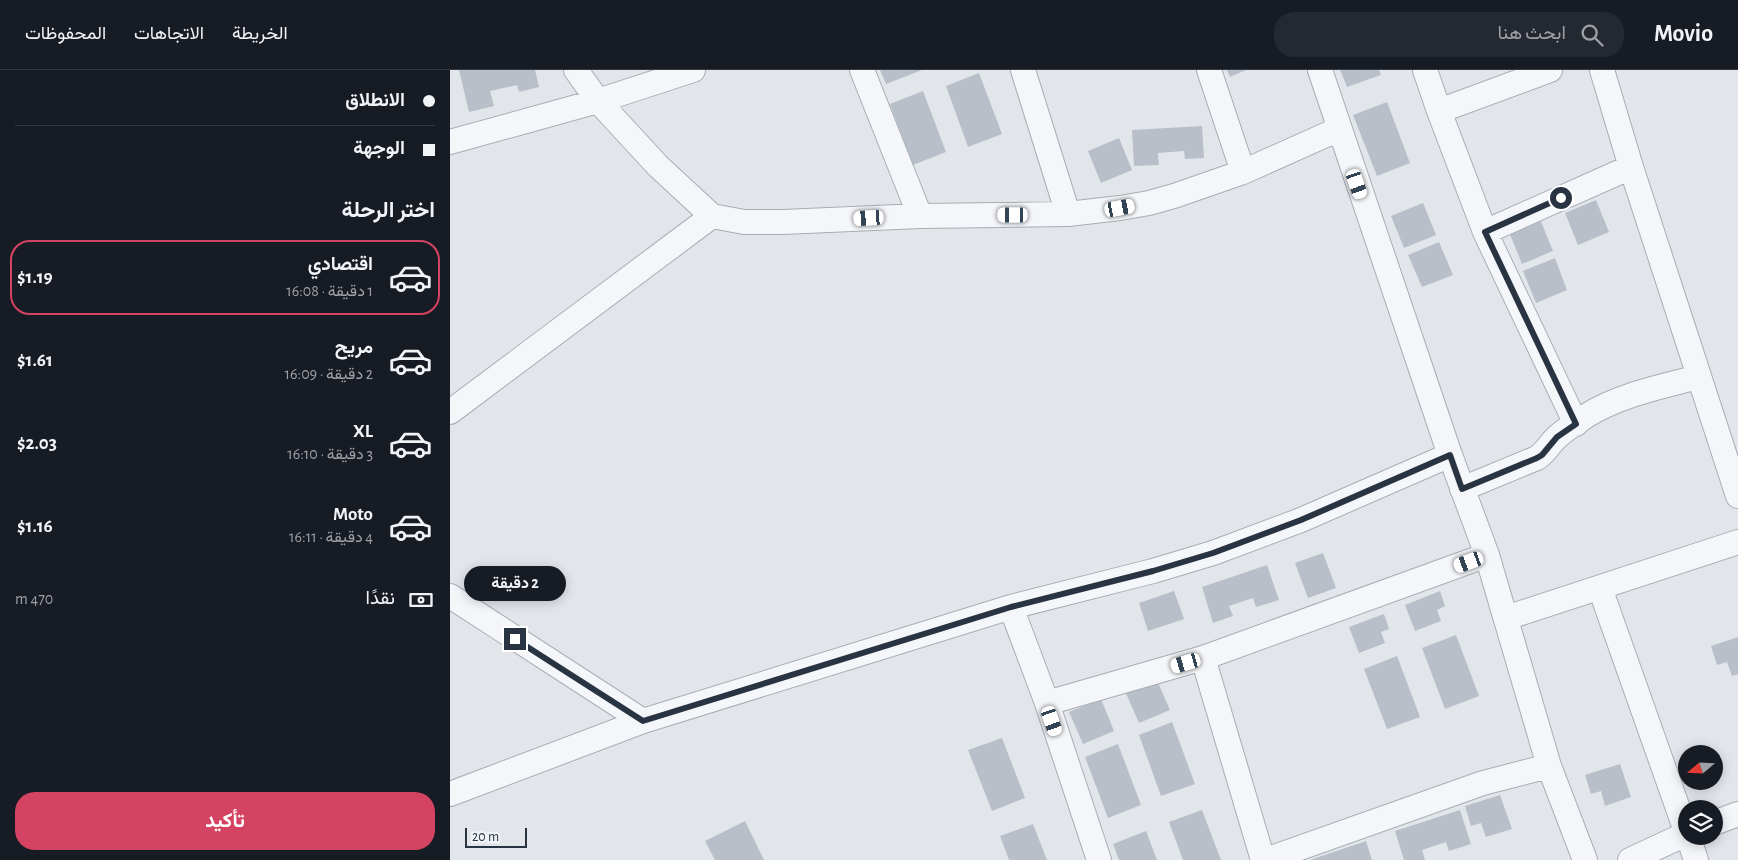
<!DOCTYPE html>
<html lang="ar">
<head>
<meta charset="utf-8">
<style>
  body { margin:0; font-family:"Alegreya Sans",Vazirmatn,sans-serif; background:#242831; color:#f1f3f6; direction:rtl; height:100vh; display:flex; flex-direction:column; font-size:19px; white-space:nowrap }
  * { box-sizing:border-box; margin:0 }
  p { font-size:16px; color:#9ea1a6 }
  .icon { flex:none; width:28px; height:28px; fill:none; stroke:currentColor; stroke-width:2; stroke-linecap:round; stroke-linejoin:round }
  .map { position:relative; flex:1; overflow:hidden; direction:ltr }
  .sheet { display:flex; flex-direction:column; background:#171b24; width:450px }
  .sheet>* { flex:none }
  .hud { display:grid; align-content:center; height:110px; padding:0 15px; background:#171b24 }
  .needle { width:32px; rotate:251deg }
  .tools { position:absolute; left:1228px; top:675px; display:grid; gap:10px }
  .tools a { display:grid; place-items:center; width:45px; height:45px; border-radius:50%; background:#171b24; box-shadow:0 2px 12px #0003; font-size:25px }
  .scale { position:absolute; left:15px; bottom:12px; width:62px; box-sizing:border-box; padding-left:5px; border:2px solid #293443; border-top:0; font-size:14px; line-height:18px; white-space:nowrap; color:#293443; -webkit-text-stroke:4px #f1f4f8; paint-order:stroke }
  .end { position:absolute; width:22px; height:22px; margin:-11px; border:6px solid #293443; background:#fff; box-shadow:0 0 0 2px #fff }
  .from { border-radius:50% }
  .bubble { position:absolute; height:35px; border-radius:18px; background:#171b24; box-shadow:0 2px 12px #0003; font-size:16px; font-weight:700; line-height:35px; text-align:center; direction:rtl }
  .car { position:absolute; width:15px; height:30px; margin:-15px -8px; border-radius:6px; box-shadow:0 0 4px 1px #0007; background:linear-gradient(#fff 24%,#345 0 40%,#fff 0 76%,#345 0 86%,#fff 0) }
  .hud b { display:flex; align-items:center; gap:18px; height:48px; font-size:19px }
  .hud b+b { border-top:1px solid #363941 }
  .hud i { width:12px; height:12px; background:#f1f3f6 }
  ul { padding:0; list-style:none }
  li { display:flex; align-items:center; gap:15px; height:75px; margin:0 10px 8px; padding:0 5px; border:2px solid transparent; border-radius:20px }
  li div { flex:1 }
  li b { display:block; font-size:19px }
  li em { font-style:normal; font-weight:700 }
  li.active { border-color:#d44361 }
  li>.icon { width:45px; height:45px; stroke-width:1.5 }
  h2 { padding:0 15px; font-size:22px; line-height:60px }
  .pay { display:flex; align-items:center; gap:12px; height:55px; padding:0 15px; font-size:19px }
  .pay p { margin-inline-start:auto }
  .action { display:flex; gap:10px; margin-top:auto; padding:10px 15px }
  .action a { flex:1; height:58px; border-radius:20px; background:#d44361; color:#fff; font-size:20px; font-weight:700; line-height:58px; text-align:center }
  header { display:flex; align-items:center; gap:30px; box-sizing:border-box; height:70px; padding:0 25px; background:#171b24; border-bottom:1px solid #363941 }
  header strong { font-size:24px }
  nav { display:flex; gap:28px; margin-inline-start:auto; font-size:18px }
  .search { width:350px; height:45px; background:#242831; display:flex; align-items:center; gap:12px; box-sizing:border-box; padding:0 18px; border-radius:20px; color:#9ea1a6; font-size:19px }
  main { display:flex; flex:1; min-height:0 }
  .map>svg:first-child { display:block }
  .building { fill:#b9bfc8 }
  .lines { fill:none; stroke-linecap:round; stroke-linejoin:round }
  .street-casing { stroke:#a7adb5; stroke-width:26 }
  .street { stroke:#f5f6f9; stroke-width:24 }
  .route { stroke:#293443; stroke-width:6 }
</style>
</head>
<body>
<header>
<strong>Movio</strong>
<div class="search"><svg class="icon" aria-label="search" viewBox="0 0 24 24"><circle cx="10" cy="10" r="6"/><path d="M15 15l6 6"/></svg>ابحث هنا</div>
<nav><a>الخريطة</a><a>الاتجاهات</a><a>المحفوظات</a></nav>
</header>
<main>
<div class="map">
<svg width="1288" height="790" viewBox="0 0 1288 790">
  <rect width="100%" height="100%" fill="#e2e6eb"/>
  <!-- building -->
  <path class="building" d="M9,0H85L89,17L69,22L67,15L40,21L44,36L19,42Z
    M430,0H472L436,14Z
    M777,0H796L780,7Z
    M890,0H929L931,5L897,17Z
    M529,3L552,64L518,77L496,16Z
    M473,21L496,82L463,95L440,34Z
    M937,32L960,93L927,106L903,45Z
    M752,56L754,88L735,89L734,81L708,83L709,95L684,96L682,60Z
    M669,68L682,100L651,113L638,81Z
    M1146,130L1159,162L1128,175L1115,143Z
    M973,133L986,165L954,178L941,146Z
    M1090,149L1103,181L1072,194L1059,162Z
    M989,172L1003,205L972,217L958,185Z
    M1105,188L1117,220L1086,233L1073,201Z
    M873,483L886,518L858,528L845,493Z
    M817,495L829,530L806,537L803,528L779,536L783,546L763,553L752,517Z
    M724,521L734,549L698,561L689,533Z
    M990,521L995,536L987,540L991,551L965,561L955,535Z
    M934,544L939,559L931,562L935,573L909,583L899,557Z
    M1006,565L1029,626L995,639L972,578Z
    M1288,567V604L1282,606L1277,592L1267,595L1261,576Z
    M947,586L970,647L937,659L914,599Z
    M706,608L720,640L689,653L675,621Z
    M651,629L664,661L633,674L619,642Z
    M722,652L745,714L711,726L689,665Z
    M552,668L575,728L542,741L518,680Z
    M668,674L691,735L658,748L635,687Z
    M1170,694L1181,727L1155,736L1151,721L1141,724L1135,705Z
    M1050,725L1062,759L1036,767L1031,753L1021,756L1015,736Z
    M752,740L771,790H733L719,752Z
    M1010,740L1021,774L999,781L996,772L972,780L975,790H954L945,761Z
    M295,751L314,790H265L255,771Z
    M583,754L597,790H559L550,766Z
    M696,761L707,790H669L663,774Z
    M916,771L922,790H860Z"/>
  <g class="lines">
    <!-- street casing -->
    <g class="street-casing">
      <path id="street" d="M126,0L148,31L208,96L262,146L294,152H333L470,146L618,144L670,138L699,133L724,126L793,102L889,59
        M412,0L470,146
        M573,0L618,144
        M759,0L793,102
        M870,0L1000,385L1037,485L1099,696L1135,790
        M975,0L989,41L1035,162L1126,354
        M1152,0L1181,97L1288,426
        M989,41L1100,0
        M0,72L148,31L243,0
        M1035,162L1181,97
        M0,342L262,146
        M1012,419L1087,388C1095,383 1099,375 1105,369C1114,360 1126,353 1136,346C1169,325 1211,317 1248,307
        M1150,518L1236,761
        M0,526L193,651
        M561,537L597,633L649,790
        M1056,548L1288,472
        M753,588L813,790
        M597,633L753,588L1037,485
        M0,724L193,651L561,537L703,501L763,483L851,450L1000,385
        M1264,753L1288,744
        M1238,766L1246,790
        M816,790L1033,713L1099,696
        M1180,790L1236,764"/>
    </g>
    <!-- street -->
    <use href="#street" class="street"/>
  </g>
  <g class="lines">
    <!-- route -->
    <path class="route" d="M65,569L193,651L561,537L703,501L763,483L851,450L1000,385L1012,419L1087,388L1092,385L1107,367L1126,354L1035,162L1111,128"/>
  </g>
</svg>
<div class="tools">
<a><svg class="needle" viewBox="-14 -14 28 28"><path d="M0-13l5 13h-10z" fill="#e53935"/><path d="M0 13l5-13h-10z" fill="#9ea1a6"/></svg></a>
<a><svg class="icon" aria-label="layers" viewBox="0 0 24 24"><path d="M12 4l9 5-9 5-9-5zM3 14l9 5 9-5"/></svg></a>
</div>
<div class="scale">20 m</div>
<i class="end from" style="left:1111px;top:128px"></i>
<i class="end" style="left:65px;top:569px"></i>
<div class="bubble" style="left:14px;top:496px;width:102px">2 دقيقة</div>
<i class="car" style="left:907px;top:114px;rotate:161deg"></i>
<i class="car" style="left:670px;top:138px;rotate:80deg"></i>
<i class="car" style="left:563px;top:145px;rotate:270deg"></i>
<i class="car" style="left:419px;top:148px;rotate:267deg"></i>
<i class="car" style="left:1019px;top:492px;rotate:250deg"></i>
<i class="car" style="left:736px;top:593px;rotate:254deg"></i>
<i class="car" style="left:602px;top:651px;rotate:161deg"></i>
</div>
<section class="sheet">
<div class="hud">
<b><i class="from"></i>الانطلاق</b>
<b><i></i>الوجهة</b>
</div>
<h2>اختر الرحلة</h2>
<ul>
<li class="active"><svg class="icon" aria-label="car" viewBox="0 0 24 24"><path d="M5 17H2v-5l4-1 3-4h7l3 4 3 1v5h-3M9 17h6M6 11h13"/><circle cx="7" cy="17" r="2"/><circle cx="17" cy="17" r="2"/></svg><div><b>اقتصادي</b><p>1 دقيقة · 16:08</p></div><em>$1.19</em></li>
<li><svg class="icon" aria-label="car" viewBox="0 0 24 24"><path d="M5 17H2v-5l4-1 3-4h7l3 4 3 1v5h-3M9 17h6M6 11h13"/><circle cx="7" cy="17" r="2"/><circle cx="17" cy="17" r="2"/></svg><div><b>مريح</b><p>2 دقيقة · 16:09</p></div><em>$1.61</em></li>
<li><svg class="icon" aria-label="car" viewBox="0 0 24 24"><path d="M5 17H2v-5l4-1 3-4h7l3 4 3 1v5h-3M9 17h6M6 11h13"/><circle cx="7" cy="17" r="2"/><circle cx="17" cy="17" r="2"/></svg><div><b>XL</b><p>3 دقيقة · 16:10</p></div><em>$2.03</em></li>
<li><svg class="icon" aria-label="car" viewBox="0 0 24 24"><path d="M5 17H2v-5l4-1 3-4h7l3 4 3 1v5h-3M9 17h6M6 11h13"/><circle cx="7" cy="17" r="2"/><circle cx="17" cy="17" r="2"/></svg><div><b>Moto</b><p>4 دقيقة · 16:11</p></div><em>$1.16</em></li>
</ul>
<div class="pay"><svg class="icon" aria-label="cash" viewBox="0 0 24 24"><path d="M3 7h18v10H3z"/><circle cx="12" cy="12" r="2"/></svg>نقدًا<p>470 m</p></div>
<div class="action"><a>تأكيد</a></div>
</section>
</main>
</body>
</html>
